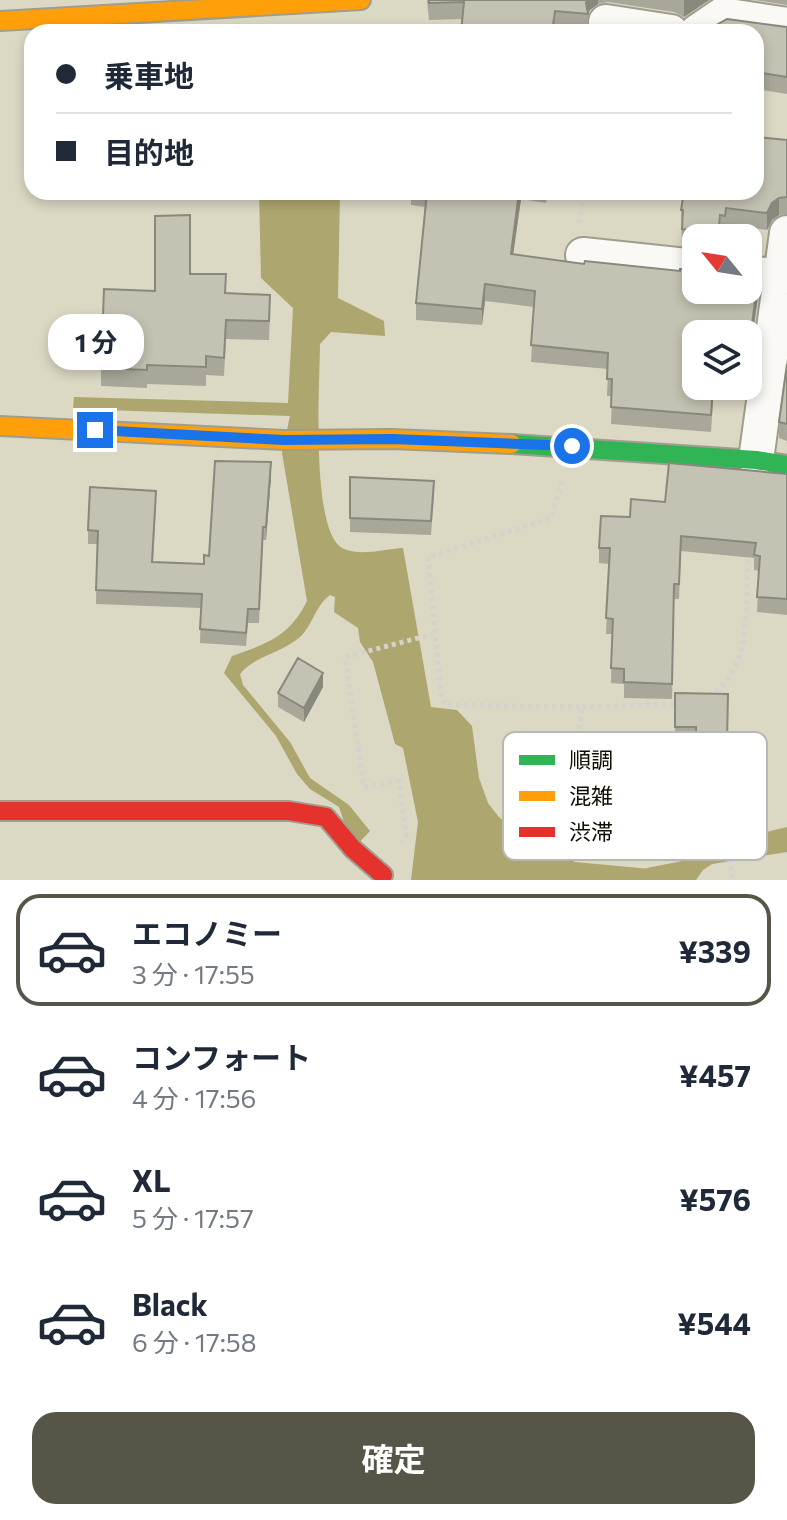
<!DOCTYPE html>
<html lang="ja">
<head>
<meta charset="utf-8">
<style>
  body { margin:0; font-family:Commissioner,"Noto Sans JP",sans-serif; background:#f6f6f7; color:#1f2937; height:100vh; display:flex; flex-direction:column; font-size:30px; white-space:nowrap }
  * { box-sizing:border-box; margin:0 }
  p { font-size:26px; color:#747a83 }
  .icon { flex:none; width:44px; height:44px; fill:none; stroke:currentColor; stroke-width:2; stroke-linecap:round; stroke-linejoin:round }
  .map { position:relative; height:880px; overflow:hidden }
  .sheet { display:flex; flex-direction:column; background:#fff; flex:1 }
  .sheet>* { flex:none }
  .banner { position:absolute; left:24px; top:24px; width:740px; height:176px; border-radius:24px; box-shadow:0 4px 12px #0003; display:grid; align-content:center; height:176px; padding:0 32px; background:#fff }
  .needle { width:52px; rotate:300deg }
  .tools { position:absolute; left:682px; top:224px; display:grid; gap:16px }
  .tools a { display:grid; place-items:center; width:80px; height:80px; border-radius:16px; background:#fff; box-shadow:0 4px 12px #0003; font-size:40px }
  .end { position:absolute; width:36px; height:36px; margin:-18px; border:10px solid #1a73e8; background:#fff; box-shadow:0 0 0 4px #fff }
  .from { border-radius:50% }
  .bubble { position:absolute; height:56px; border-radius:24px; background:#fff; box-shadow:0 4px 12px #0003; font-size:26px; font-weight:700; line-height:56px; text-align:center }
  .banner b { display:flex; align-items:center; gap:28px; height:76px; font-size:30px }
  .banner b+b { border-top:2px solid #e0e1e3 }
  .banner i { width:20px; height:20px; background:#1f2937 }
  ul { padding:14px 0 0; list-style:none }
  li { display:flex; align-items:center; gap:24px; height:112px; margin:0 16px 12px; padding:0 16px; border:4px solid transparent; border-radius:24px }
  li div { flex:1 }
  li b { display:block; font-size:30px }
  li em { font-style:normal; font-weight:700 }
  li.active { border-color:#575547 }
  li>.icon { width:72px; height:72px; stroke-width:1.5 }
  .cta { display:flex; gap:16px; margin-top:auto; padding:16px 32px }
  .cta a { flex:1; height:92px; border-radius:24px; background:#575547; color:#fff; font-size:32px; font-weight:700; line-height:92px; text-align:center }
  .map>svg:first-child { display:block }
  .water { fill:#aea66f }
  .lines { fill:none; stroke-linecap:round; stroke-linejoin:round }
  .stream { stroke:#aea66f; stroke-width:10 }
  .street-casing { stroke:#a09d8e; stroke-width:38 }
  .fast-casing { stroke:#a09d8e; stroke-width:22 }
  .slow-casing { stroke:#a09d8e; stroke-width:22 }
  .jam-casing { stroke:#a09d8e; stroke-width:22 }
  .path { stroke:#d3d2cc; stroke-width:5; stroke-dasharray:4 4; stroke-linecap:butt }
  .street { stroke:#faf9f6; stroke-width:34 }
  .fast { stroke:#30b455; stroke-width:18 }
  .slow { stroke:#ff9f0a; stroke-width:18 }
  .jam { stroke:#e5322d; stroke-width:18 }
  .wall { fill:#a9a799 }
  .shaded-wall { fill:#89887d }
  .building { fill:#c4c2b2; stroke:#89887d; stroke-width:2 }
  .route { stroke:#1a73e8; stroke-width:10 }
  .key { fill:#fff; stroke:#b7b7b3; stroke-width:2 }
  .key-label { font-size:22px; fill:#100e03 }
</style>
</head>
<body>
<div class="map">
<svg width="787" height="880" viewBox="0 0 787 880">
  <rect width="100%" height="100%" fill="#dbd8c4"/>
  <!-- water -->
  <path class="water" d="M259,192H340L338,298L384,321L385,336L331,332L320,344C320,382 310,529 342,548C359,557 385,549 403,548L431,707L457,710L472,726L479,778L488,803L498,816L520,836L575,862L672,871L690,865L710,851L743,844L742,838L787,827V852L712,864L703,870L696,880H411L418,822L403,748L395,744L373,662L360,642L358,628L334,612L335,597L330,595C315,606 313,625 300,637C282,653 254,656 240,674L243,685L290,742L310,778L349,805L370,831L353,849L339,807L310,789L297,774L276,736L224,673L232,656C268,643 289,637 307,601L282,453L290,416L73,409L74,397L288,403L293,308L261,278Z"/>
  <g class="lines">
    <!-- stream -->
    <path class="stream" d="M648,873L703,862"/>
    <!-- street casing -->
    <g class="street-casing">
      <path id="street" d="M606,22L671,32
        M697,32L722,15L787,25
        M583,255L696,267
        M748,273L781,277L756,460
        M781,277L787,233"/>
    </g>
    <!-- fast casing -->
    <g class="fast-casing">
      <path id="fast" d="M512,444L756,460L787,465"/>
    </g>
    <!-- slow casing -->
    <g class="slow-casing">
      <path id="slow" d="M0,21L361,0
        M0,426L284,440L392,439L512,444"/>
    </g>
    <!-- jam casing -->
    <g class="jam-casing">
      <path id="jam" d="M0,811H289L326,817L353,849L383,875"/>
    </g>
    <!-- path -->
    <path class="path" d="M579,223L584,192
      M562,481L551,518L428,557L441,694L445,705L582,707L567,823L569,835L607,847L726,841L733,880
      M709,696C754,670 745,600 748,555
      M582,707L681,704
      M401,844L406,835L399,781L364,787L345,657L434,634"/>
    <!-- street -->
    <use href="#street" class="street"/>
    <!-- fast -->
    <use href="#fast" class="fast"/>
    <!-- slow -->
    <use href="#slow" class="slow"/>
    <!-- jam -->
    <use href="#jam" class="jam"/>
  </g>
  <!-- wall -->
  <path class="wall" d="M427,0H709L684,17L674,12L608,2L598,4L590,10L588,14V31L555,27L554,32H461L462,19L429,20Z
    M755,0H787V5Z
    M787,27V94L762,90L759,104H756V32Z
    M787,140V214L779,215L772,220L767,230L726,224L725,233L720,232L719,238H696V248L682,245L681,210Z
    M411,192H548L546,203L521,199L513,254L758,296L748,371V334H696L714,386L711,432L611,424L612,396H607L608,369L531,362L534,307L485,301L482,325L416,320V303L425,207L411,205Z
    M190,274L226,293L270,313L269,340L226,339L224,376L206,375V386L147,384V388L101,386V368L155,291Z
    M787,364V441L779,438V422Z
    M787,474V615L757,612L759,571L754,570V558L681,551L679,599H674L672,699L624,698V684L611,683L612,634H606L609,564L599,563V548L630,517L665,502Z
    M271,476L266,540H263L259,623H248L246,646L200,643L201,608L96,604L97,544H88V530L156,505L153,562L204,564Z
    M350,477L434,495L431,535L350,532Z
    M323,687L304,722L278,707V693Z
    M675,693L728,694L727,755L696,754V741L675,740Z"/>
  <!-- shaded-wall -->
  <path class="shaded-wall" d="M587,0H598V4L590,10L588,14L586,3Z
    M684,0H709L684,17Z
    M555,11L554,32H552Z
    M762,73V90L759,104V87Z
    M519,192H521V199L511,270V254Z
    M779,198V215L772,220L767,230V213L772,203Z
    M758,279V296L748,371V354Z
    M485,284V301L482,325V309Z
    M271,462V476L266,540V527Z
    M323,673V687L304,722V708Z"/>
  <!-- building -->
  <path class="building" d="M429,0H587L586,3L588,14L555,11L552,32H461L464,2L429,3Z
    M727,19L787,27V77L762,73L759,87H756V32H704Z
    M624,28L649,32H624Z
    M756,137L787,140V197L779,198L772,203L767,213L726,208L725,216L720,215L718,238H711L707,234L682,229L683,210H681L684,192H756Z
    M427,192H519L511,254L584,264L585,261L680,271V269H696V290H748V278L758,279L748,354V334H696V386H713L711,415L611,407L612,379H607L608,353L531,345L535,291L485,284L482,309L416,303Z
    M190,215V274H226L225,293L270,295L269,321L226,320L224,358L206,356V367L147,365V370L101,368L104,289L155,291V216Z
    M787,364V424L779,422Z
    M215,461L271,462L266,527H263L259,609H248L246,633L200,629L202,594L96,590L98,531L88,530L90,487L156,491L152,562L204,564V555L209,556Z
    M669,463L787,474V599L757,597L760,556L754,555L756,543L681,536L679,584H674L672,684L624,682V669L611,668L613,619L606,618L610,548H599L601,516L630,517L631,499L665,502Z
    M350,477L434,481L431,521L350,518Z
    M298,658L323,673L304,708L278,693Z
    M675,693L728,694L727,741H696V727H675Z"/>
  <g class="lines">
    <!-- route -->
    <path class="route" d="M95,430L284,440L392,439L572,446"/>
  </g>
  <!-- legend -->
  <rect x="503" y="732" width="264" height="128" rx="12" class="key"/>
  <rect x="519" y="755" width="36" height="10" fill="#30b455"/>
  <rect x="519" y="791" width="36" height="10" fill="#ff9f0a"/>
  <rect x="519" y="827" width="36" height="10" fill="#e5322d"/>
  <g class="key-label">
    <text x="569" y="768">順調</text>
    <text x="569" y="804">混雑</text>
    <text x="569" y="840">渋滞</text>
  </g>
</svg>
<div class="tools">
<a><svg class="needle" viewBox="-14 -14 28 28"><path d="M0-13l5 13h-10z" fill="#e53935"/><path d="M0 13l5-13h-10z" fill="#747a83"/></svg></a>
<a><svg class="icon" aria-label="layers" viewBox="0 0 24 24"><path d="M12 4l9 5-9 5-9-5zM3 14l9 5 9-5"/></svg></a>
</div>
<i class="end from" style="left:572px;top:446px"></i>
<i class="end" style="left:95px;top:430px"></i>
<div class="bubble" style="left:48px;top:314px;width:96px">1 分</div>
<div class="banner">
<b><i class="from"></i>乗車地</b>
<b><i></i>目的地</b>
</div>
</div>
<section class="sheet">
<ul>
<li class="active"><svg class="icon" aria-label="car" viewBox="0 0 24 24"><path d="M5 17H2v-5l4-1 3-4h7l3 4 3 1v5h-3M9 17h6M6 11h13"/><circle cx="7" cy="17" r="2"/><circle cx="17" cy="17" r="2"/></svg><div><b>エコノミー</b><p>3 分 · 17:55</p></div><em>¥339</em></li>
<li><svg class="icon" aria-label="car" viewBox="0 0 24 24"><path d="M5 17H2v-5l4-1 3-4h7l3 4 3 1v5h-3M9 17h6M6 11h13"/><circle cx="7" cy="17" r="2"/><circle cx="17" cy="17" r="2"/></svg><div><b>コンフォート</b><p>4 分 · 17:56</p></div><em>¥457</em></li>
<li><svg class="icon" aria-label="car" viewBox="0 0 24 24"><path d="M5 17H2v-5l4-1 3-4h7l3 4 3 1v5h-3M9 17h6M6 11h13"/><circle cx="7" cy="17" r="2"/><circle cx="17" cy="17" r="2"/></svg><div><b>XL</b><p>5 分 · 17:57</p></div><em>¥576</em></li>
<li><svg class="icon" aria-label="car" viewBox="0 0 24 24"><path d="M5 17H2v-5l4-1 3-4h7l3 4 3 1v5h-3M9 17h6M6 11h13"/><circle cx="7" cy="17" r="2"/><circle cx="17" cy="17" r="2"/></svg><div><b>Black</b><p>6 分 · 17:58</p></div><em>¥544</em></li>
</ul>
<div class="cta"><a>確定</a></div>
</section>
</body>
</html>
